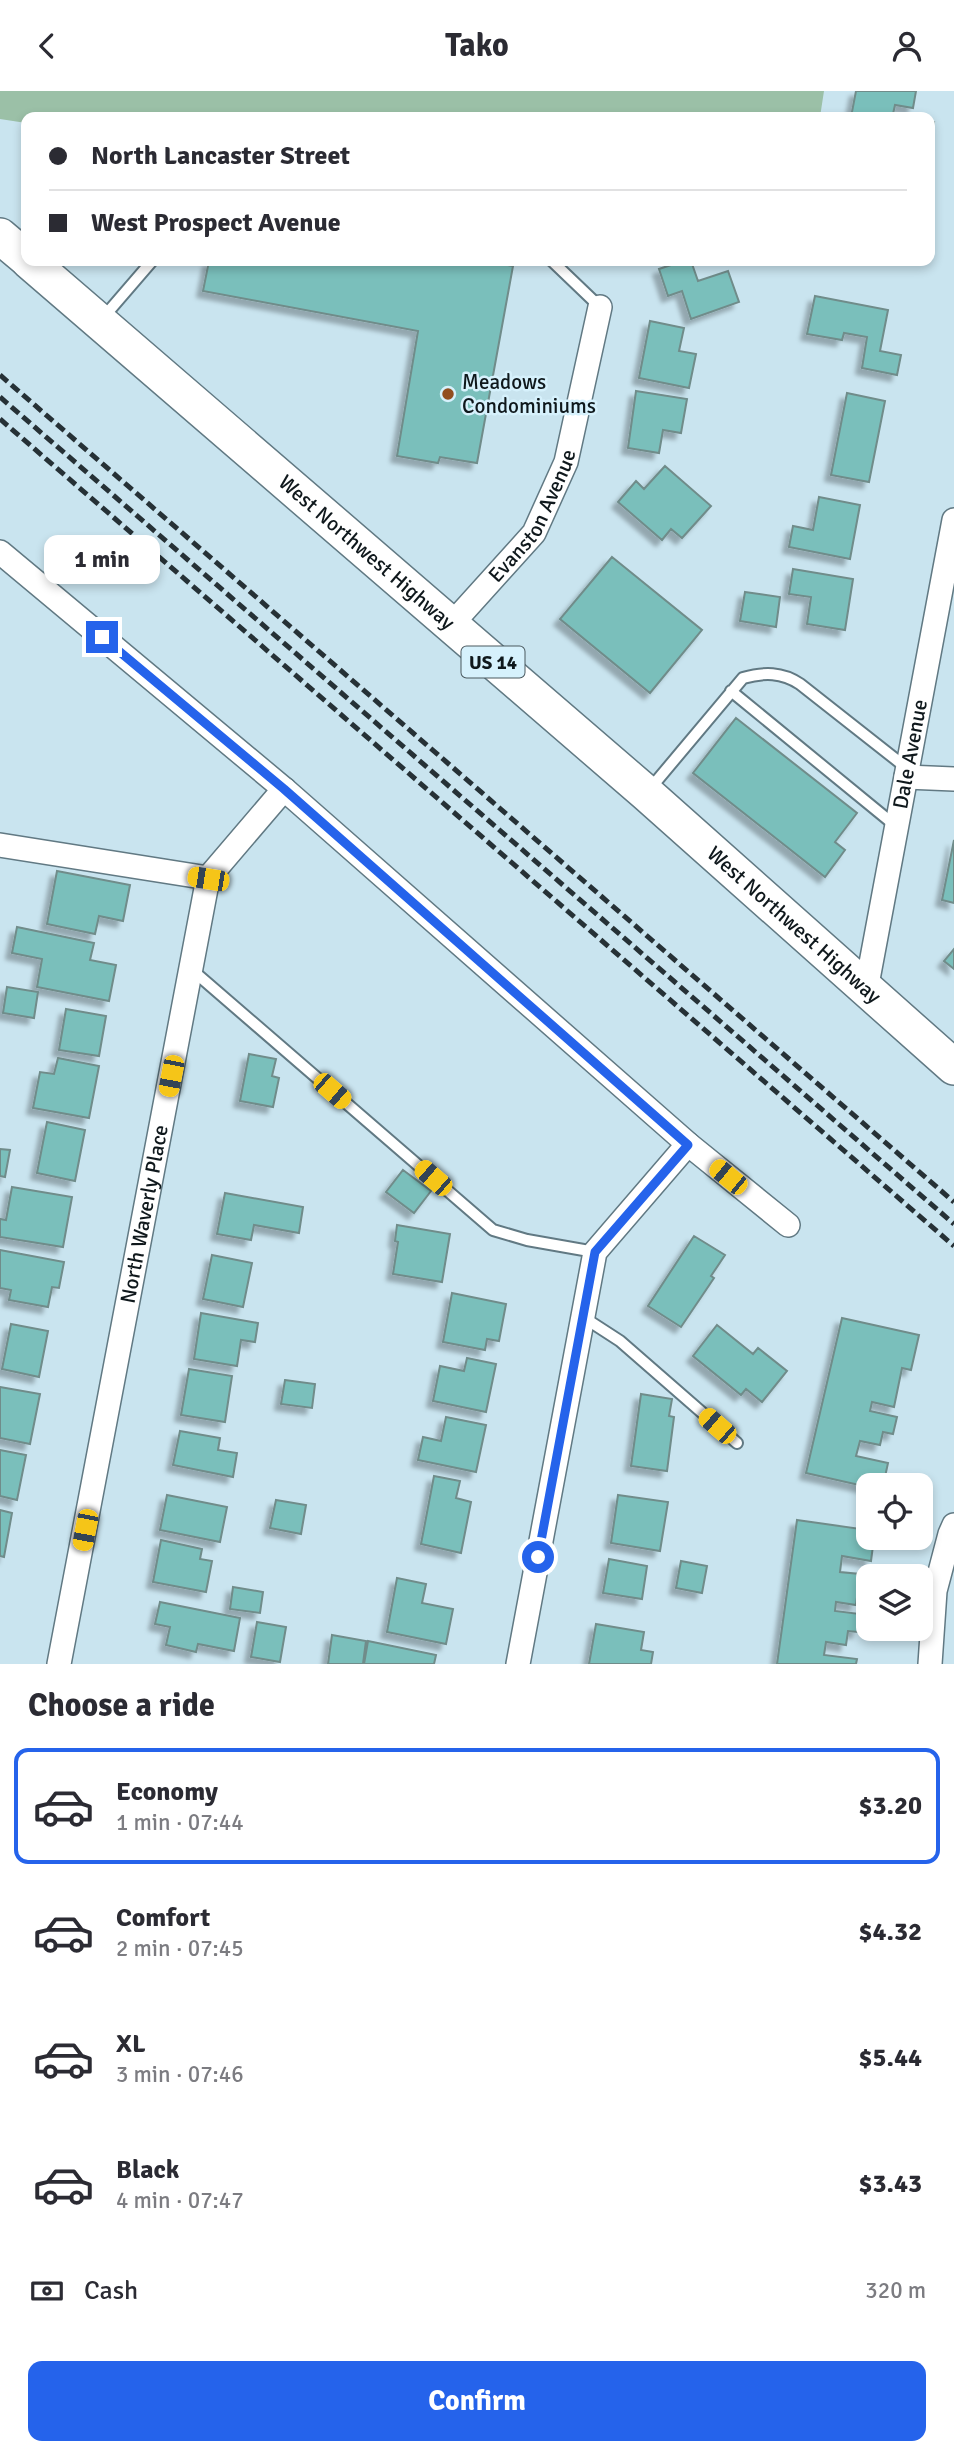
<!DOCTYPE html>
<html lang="en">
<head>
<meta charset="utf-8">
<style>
  body { margin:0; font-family:Signika,sans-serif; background:#f2f2f3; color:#2b2b33; height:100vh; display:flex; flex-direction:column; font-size:26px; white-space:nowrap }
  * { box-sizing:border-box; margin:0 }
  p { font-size:23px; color:#7c7c81 }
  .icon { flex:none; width:38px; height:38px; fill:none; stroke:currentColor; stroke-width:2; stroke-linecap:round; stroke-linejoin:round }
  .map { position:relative; height:1573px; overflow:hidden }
  .details { display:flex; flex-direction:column; background:#fff; flex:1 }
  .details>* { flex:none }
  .hud { position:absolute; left:21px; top:21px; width:914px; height:154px; border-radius:14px; box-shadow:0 4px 10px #0003; display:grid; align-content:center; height:154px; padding:0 28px; background:#fff }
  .tools { position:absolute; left:856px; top:1382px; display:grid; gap:14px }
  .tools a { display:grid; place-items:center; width:77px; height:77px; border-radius:14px; background:#fff; box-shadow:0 4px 10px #0003; font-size:35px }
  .end { position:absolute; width:32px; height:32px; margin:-16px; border:9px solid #2563eb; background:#fff; box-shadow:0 0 0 4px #fff }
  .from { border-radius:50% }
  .bubble { position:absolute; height:49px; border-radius:14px; background:#fff; box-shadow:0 4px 10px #0003; font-size:23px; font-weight:700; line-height:49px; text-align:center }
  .car { position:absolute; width:21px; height:42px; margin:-21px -10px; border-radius:9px; box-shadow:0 0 5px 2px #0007; background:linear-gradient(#f5c518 24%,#345 0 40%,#f5c518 0 76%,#345 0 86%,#f5c518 0) }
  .hud b { display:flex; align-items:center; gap:24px; height:66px; font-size:26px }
  .hud b+b { border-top:2px solid #e1e1e2 }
  .hud i { width:18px; height:18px; background:#2b2b33 }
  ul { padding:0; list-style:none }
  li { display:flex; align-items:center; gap:21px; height:116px; margin:0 14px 10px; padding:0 14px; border:4px solid transparent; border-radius:14px }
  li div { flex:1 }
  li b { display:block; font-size:26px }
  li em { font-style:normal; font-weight:700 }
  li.current { border-color:#2563eb }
  li>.icon { width:63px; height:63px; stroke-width:1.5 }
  h2 { padding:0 28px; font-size:32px; line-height:84px }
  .pay { display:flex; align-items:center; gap:18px; height:77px; padding:0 28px; font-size:26px }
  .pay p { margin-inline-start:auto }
  .action { display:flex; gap:14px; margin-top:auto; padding:14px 28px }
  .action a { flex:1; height:80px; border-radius:14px; background:#2563eb; color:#fff; font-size:28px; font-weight:700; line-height:80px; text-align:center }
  header { display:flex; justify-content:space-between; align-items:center; height:91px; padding:0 28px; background:#fff; font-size:32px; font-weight:700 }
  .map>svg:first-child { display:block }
  .green { fill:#9bc0a7 }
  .building { fill:#7abfbb; stroke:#708c8a; stroke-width:2; filter:url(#shadow) }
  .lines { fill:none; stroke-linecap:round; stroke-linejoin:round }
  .service-casing { stroke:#617983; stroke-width:14 }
  .minor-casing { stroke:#617983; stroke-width:26 }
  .primary-casing { stroke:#617983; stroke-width:38 }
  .service { stroke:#fff; stroke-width:10 }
  .minor { stroke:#fff; stroke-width:23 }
  .primary { stroke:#fff; stroke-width:35 }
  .rail { stroke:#263136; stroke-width:5; stroke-dasharray:10 5; stroke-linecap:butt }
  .route { stroke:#2563eb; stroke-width:9 }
  .poi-dot { fill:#924e20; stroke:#d6f1fc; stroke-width:2.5 }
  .labels { text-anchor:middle; stroke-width:5; stroke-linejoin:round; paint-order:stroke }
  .shield { fill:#d6f1fc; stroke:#4b595f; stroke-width:2 }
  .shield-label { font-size:19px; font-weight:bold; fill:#0f181c }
  .poi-label { font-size:21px; fill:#0f181c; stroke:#d6f1fc; text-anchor:start }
  .street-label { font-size:21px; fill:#0f181c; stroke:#d6f1fc }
</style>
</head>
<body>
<header><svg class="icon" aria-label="back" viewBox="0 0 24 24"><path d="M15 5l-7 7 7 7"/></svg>Tako<svg class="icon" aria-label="person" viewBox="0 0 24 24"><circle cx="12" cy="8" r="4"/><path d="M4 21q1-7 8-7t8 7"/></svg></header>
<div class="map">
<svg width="954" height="1573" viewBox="0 0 954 1573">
  <defs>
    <filter id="shadow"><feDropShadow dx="-6" dy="6" stdDeviation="2" flood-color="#0004"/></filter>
  </defs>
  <rect width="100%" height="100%" fill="#c9e4ef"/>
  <!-- green -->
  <path class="green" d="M0,0H824L820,26H26V32L0,28Z"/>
  <!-- building -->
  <path class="building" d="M856,0H916L913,17L895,14L893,23L911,26H851Z
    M929,30L934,31L929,56Z
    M209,170H486L513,175L477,372L440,366L438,372L397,365L418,240L203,200Z
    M683,170H691L698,190L728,180L739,211L691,228L682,200L668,205L659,178Z
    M815,205L888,219L880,260L901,264L897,284L862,277L867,246L844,242L842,249L807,243Z
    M650,230L684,237L679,260L696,263L689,297L639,287Z
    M636,300L687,308L681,342L663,339L659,362L628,357Z
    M847,302L885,310L869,391L831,384Z
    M665,375L711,415L682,447L671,438L662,449L618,411L636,390L644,398Z
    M819,406L860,414L850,468L789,456L793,435L813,439Z
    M612,466L702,539L650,602L560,528Z
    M793,478L853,488L845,539L807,533L811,506L789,503Z
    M745,501L780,506L776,536L740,530Z
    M736,627L857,722L835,751L845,759L825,786L693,682Z
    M954,749V812L942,809Z
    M57,780L130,794L123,830L99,825L95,843L47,833Z
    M17,836L94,852L90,869L116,874L109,910L37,896L42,868L12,862Z
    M954,858V878L944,870Z
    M7,896L38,901L34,927L3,922Z
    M66,918L106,925L99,965L59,959Z
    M249,963L276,968L272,985L279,987L273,1016L240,1010Z
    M58,967L99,975L89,1027L33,1017L40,981L54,983Z
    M47,1031L85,1039L75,1090L37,1082Z
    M0,1058L10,1059L5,1086L0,1085Z
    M403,1079L431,1100L414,1122L386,1101Z
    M12,1096L72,1106L63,1156L0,1146V1128L6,1129Z
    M225,1102L303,1116L299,1142L254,1134L251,1149L217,1143Z
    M397,1134L450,1143L442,1191L393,1183L398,1151L395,1150Z
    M694,1145L725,1164L711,1185L714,1187L681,1236L648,1215Z
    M0,1159L64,1171L59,1197L52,1196L48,1216L9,1209L11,1199L0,1197Z
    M212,1164L252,1172L243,1216L203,1208Z
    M452,1202L506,1213L499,1250L487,1248L485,1259L443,1251Z
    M201,1222L258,1232L255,1251L241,1249L237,1275L194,1268Z
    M842,1227L919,1244L911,1279L902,1277L894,1316L872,1311L870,1320L897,1326L893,1343L883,1341L880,1354L860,1350L856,1365L888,1372L883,1395L868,1396L806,1382Z
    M11,1233L48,1240L39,1286L2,1278Z
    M717,1234L753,1263L758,1257L787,1280L762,1311L746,1298L741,1304L693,1265Z
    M467,1267L496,1273L486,1321L433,1310L440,1275L464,1280Z
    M189,1278L232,1285L225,1331L181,1324Z
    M285,1289L315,1293L312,1317L281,1313Z
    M0,1296L40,1303L30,1353L0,1347Z
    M641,1303L672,1308L669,1325L674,1326L667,1380L631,1375Z
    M446,1326L486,1334L476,1381L418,1369L423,1346L441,1350Z
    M180,1340L220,1347L218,1359L237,1362L233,1386L173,1374Z
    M0,1359L26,1364L17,1409L0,1405Z
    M434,1385L460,1390L456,1407L471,1411L461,1462L421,1453Z
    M167,1404L227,1416L220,1451L160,1439Z
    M618,1404L668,1411L660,1460L611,1452Z
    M276,1409L306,1414L301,1443L270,1437Z
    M0,1419L12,1422L4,1466L0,1465Z
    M797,1429L868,1439V1447H874L871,1470L842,1465L840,1481L860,1483L856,1514L836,1511L835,1520L860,1523L858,1541L848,1540L846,1554L826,1551L824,1564L857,1568L856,1573H777Z
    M161,1449L202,1458L200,1468L212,1470L206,1501L153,1491Z
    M609,1468L647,1475L642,1508L603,1502Z
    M681,1470L707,1475L702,1502L676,1497Z
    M397,1487L426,1493L422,1512L453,1518L446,1553L387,1541Z
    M233,1496L263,1501L260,1522L230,1518Z
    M160,1511L240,1527L234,1560L198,1553L196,1561L166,1554L170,1536L155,1533Z
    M257,1531L286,1536L280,1571L251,1566Z
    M596,1533L644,1541L641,1559L653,1561L651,1573H589Z
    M332,1544L366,1550L363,1573H328Z
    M368,1550L436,1564L434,1573H364Z"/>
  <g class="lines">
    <!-- service casing -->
    <g class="service-casing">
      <path id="service" d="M552,170L600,216
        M102,228L152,170
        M731,600L897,736
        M649,699L743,587C764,581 782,581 800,593L908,678
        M191,878L493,1139L527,1149L595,1161
        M583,1226L620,1250L737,1352"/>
    </g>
    <!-- minor casing -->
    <g class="minor-casing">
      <g id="minor">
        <path d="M0,461L284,698L688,1053L788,1134"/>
        <path id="s1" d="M451,534L534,442L566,371L600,216"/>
        <path d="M906,686L954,688"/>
        <path d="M0,754L208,787"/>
        <path id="s2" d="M866,899L954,429"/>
        <path id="s3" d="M59,1573L208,787L284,698"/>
        <path d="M518,1573L595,1161L688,1053"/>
        <path d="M930,1573L935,1500L950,1443L954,1434"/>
      </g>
    </g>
    <!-- primary casing -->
    <g class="primary-casing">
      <g id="primary">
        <path d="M0,145L26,167"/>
        <path id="s4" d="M29,170L646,702L954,976"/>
      </g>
    </g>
    <!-- service -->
    <use href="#service" class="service"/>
    <!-- minor -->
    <use href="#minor" class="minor"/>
    <!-- primary -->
    <use href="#primary" class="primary"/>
    <!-- rail -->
    <path class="rail" d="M0,284L954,1111
      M0,306L954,1133
      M0,328L954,1155"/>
  </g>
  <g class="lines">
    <!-- route -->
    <path class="route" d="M102,546L284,698L688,1054L595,1161L538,1466"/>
  </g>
  <!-- markers -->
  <circle class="poi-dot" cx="448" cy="303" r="7"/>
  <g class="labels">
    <!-- shield labels -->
    <rect class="shield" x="461.5" y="555.5" width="63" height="31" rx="5"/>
    <g class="shield-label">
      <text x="493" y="578">US 14</text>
    </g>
    <!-- poi labels -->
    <g class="poi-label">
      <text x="462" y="298">Meadows<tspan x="462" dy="24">Condominiums</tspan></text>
    </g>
    <!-- street labels -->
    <g class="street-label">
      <text dy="7" stroke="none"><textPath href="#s1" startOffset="138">Evanston Avenue</textPath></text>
      <text dy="7" stroke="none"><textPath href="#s4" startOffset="446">West Northwest Highway</textPath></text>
      <text dy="7" stroke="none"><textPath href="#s2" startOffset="240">Dale Avenue</textPath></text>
      <text dy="7" stroke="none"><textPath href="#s4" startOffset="1013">West Northwest Highway</textPath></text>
      <text dy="7" stroke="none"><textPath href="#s3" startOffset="458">North Waverly Place</textPath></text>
    </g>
  </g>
</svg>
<div class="tools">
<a><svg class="icon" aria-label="locate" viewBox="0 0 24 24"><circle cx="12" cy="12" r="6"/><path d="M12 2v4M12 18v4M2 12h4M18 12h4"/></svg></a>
<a><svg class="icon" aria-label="layers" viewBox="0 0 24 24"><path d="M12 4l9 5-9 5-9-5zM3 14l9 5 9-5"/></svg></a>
</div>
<i class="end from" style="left:538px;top:1466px"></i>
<i class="end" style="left:102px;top:546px"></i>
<div class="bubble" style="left:44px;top:444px;width:116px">1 min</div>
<i class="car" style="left:208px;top:788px;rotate:279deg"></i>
<i class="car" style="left:171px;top:985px;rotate:191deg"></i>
<i class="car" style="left:332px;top:1000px;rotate:131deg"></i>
<i class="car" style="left:728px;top:1086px;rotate:309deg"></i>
<i class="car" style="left:433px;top:1087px;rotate:311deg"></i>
<i class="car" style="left:717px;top:1335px;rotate:311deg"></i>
<i class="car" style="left:85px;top:1439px;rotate:191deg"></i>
<div class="hud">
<b><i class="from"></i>North Lancaster Street</b>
<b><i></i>West Prospect Avenue</b>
</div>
</div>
<section class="details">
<h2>Choose a ride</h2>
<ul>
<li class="current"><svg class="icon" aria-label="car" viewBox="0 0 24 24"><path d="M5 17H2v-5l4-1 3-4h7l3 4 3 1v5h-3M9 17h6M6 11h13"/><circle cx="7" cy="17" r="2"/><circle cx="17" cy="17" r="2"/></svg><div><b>Economy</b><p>1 min · 07:44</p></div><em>$3.20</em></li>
<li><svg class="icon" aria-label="car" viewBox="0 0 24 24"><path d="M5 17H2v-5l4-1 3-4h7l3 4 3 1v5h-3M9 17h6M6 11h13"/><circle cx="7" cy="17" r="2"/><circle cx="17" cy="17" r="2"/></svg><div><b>Comfort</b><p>2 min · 07:45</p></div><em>$4.32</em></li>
<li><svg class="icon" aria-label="car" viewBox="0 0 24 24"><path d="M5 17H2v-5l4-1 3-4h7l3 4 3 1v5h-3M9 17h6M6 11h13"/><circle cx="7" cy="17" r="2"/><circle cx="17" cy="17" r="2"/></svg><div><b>XL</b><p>3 min · 07:46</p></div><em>$5.44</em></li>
<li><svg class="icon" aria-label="car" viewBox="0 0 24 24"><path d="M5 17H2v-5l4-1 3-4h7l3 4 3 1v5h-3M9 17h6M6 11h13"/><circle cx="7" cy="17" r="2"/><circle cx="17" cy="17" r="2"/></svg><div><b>Black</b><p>4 min · 07:47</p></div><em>$3.43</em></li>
</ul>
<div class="pay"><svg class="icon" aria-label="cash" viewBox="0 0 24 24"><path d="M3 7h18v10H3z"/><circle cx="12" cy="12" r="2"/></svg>Cash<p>320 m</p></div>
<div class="action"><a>Confirm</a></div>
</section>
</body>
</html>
